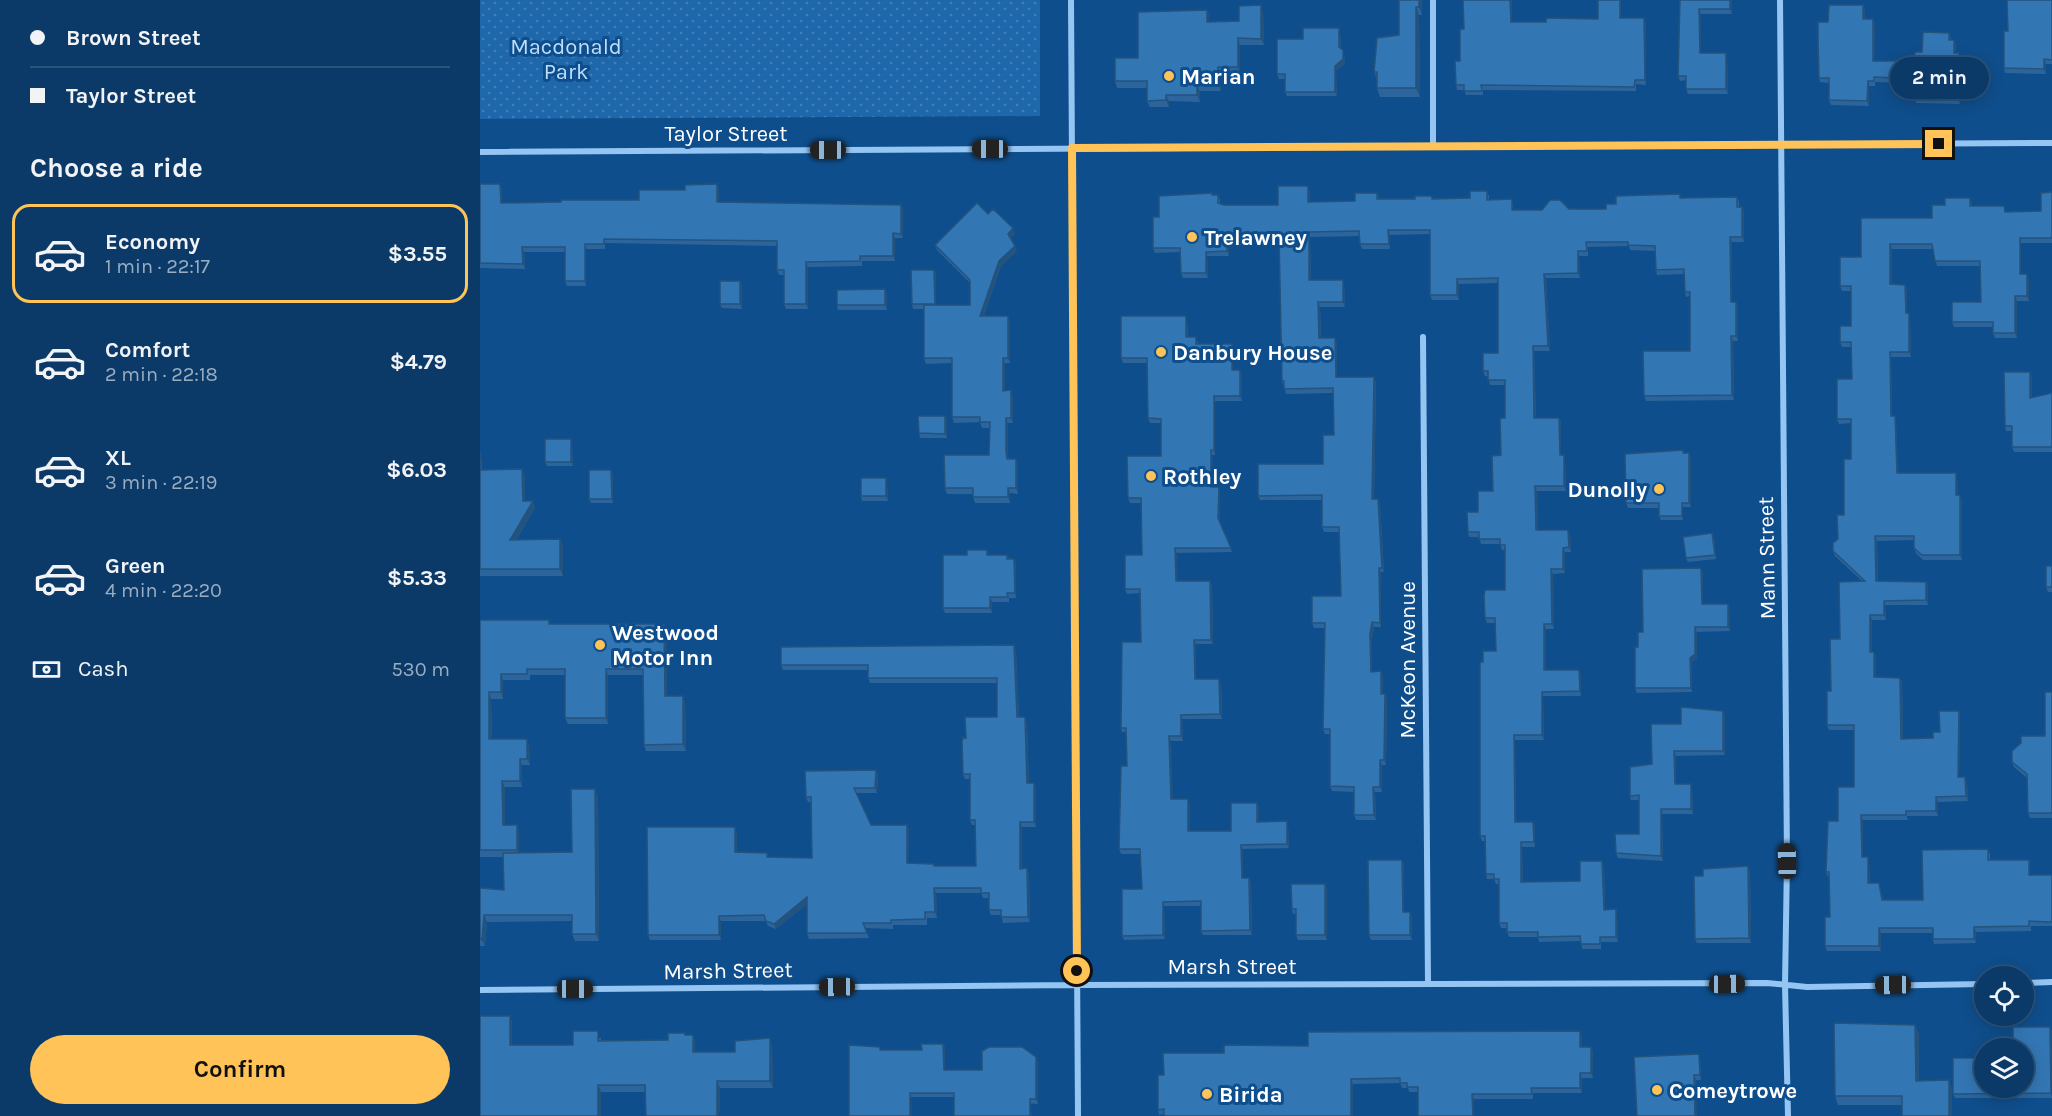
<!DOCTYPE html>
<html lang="en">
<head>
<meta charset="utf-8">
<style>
  body { margin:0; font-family:Karla,sans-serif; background:#14416f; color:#f1f3f6; height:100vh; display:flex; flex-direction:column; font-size:22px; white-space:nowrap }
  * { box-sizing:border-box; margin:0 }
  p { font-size:20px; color:#9aadc0 }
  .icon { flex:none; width:33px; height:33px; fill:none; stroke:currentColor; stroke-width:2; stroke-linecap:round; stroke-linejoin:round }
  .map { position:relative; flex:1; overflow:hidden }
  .sheet { display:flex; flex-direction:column; background:#0b3a69; width:480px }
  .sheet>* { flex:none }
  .top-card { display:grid; align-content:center; height:132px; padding:0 30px; background:#0b3a69 }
  .fabs { position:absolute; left:1494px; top:966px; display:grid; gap:12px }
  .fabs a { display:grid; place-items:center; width:60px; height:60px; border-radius:50%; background:#0b3a69; box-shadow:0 3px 15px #0003,0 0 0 2px #2b547d; font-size:30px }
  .end { position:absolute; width:27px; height:27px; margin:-14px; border:8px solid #ffc357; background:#111; box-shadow:0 0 0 3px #111 }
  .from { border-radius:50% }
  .bubble { position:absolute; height:42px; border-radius:21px; background:#0b3a69; box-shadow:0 3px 15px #0003,0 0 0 2px #2b547d; font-size:20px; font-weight:700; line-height:42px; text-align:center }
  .car { position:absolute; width:18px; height:36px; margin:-18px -9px; border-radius:8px; box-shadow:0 0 4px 2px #0007; background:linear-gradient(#222 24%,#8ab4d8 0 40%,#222 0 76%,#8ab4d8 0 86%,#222 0) }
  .top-card b { display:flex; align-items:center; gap:21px; height:57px; font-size:22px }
  .top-card b+b { border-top:2px solid #2b547d }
  .top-card i { width:15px; height:15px; background:#f1f3f6 }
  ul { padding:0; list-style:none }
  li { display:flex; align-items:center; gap:18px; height:99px; margin:0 12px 9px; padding:0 18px; border:3px solid transparent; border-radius:18px }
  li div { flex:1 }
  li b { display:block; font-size:22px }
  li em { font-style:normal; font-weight:700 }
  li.active { border-color:#ffc357 }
  li>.icon { width:54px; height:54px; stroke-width:1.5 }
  h2 { padding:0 30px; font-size:27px; line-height:72px }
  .pay { display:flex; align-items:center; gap:15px; height:66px; padding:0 30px; font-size:22px }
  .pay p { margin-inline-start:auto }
  .primary-button { display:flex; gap:12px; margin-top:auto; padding:12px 30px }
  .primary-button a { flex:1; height:69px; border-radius:36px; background:#ffc357; color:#111; font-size:24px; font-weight:700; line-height:69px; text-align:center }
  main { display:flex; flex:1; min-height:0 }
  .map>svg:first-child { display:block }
  .park { fill:url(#park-dots) }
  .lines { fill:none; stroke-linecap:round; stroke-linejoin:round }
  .street { stroke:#95c6f3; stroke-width:6 }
  .wall { fill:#2c659b }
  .shaded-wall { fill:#24537e }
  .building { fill:#3376b4; stroke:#24537e; stroke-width:1.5 }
  .route { stroke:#ffc357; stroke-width:8 }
  .poi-dot { fill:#ffc357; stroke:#0f4e8c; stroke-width:2 }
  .labels { text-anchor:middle; stroke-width:6; stroke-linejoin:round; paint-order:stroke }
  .park-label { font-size:22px; fill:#bcdffe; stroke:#0f4e8c }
  .poi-label { font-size:22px; font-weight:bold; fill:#fff; stroke:#0f4e8c; text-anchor:start }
  .street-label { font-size:22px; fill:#fff; stroke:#0f4e8c }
</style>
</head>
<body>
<main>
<section class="sheet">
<div class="top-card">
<b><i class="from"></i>Brown Street</b>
<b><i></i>Taylor Street</b>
</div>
<h2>Choose a ride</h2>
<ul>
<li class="active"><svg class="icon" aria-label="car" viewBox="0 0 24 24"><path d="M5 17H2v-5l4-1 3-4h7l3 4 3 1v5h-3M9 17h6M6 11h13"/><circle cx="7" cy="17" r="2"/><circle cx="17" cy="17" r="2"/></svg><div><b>Economy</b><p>1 min · 22:17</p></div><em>$3.55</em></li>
<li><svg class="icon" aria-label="car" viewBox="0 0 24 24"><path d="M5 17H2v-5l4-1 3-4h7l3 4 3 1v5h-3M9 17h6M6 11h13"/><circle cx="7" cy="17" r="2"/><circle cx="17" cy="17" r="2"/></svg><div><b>Comfort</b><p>2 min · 22:18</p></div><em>$4.79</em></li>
<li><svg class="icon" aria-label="car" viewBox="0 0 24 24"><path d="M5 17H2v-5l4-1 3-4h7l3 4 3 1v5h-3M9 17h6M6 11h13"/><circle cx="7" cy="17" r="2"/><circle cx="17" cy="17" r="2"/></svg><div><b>XL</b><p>3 min · 22:19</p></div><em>$6.03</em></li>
<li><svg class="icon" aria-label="car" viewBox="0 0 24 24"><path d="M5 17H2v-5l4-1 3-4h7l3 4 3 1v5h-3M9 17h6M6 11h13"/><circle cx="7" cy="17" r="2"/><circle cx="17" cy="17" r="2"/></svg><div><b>Green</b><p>4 min · 22:20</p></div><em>$5.33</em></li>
</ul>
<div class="pay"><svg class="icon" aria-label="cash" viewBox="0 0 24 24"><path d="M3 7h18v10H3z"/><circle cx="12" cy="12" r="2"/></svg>Cash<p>530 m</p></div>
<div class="primary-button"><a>Confirm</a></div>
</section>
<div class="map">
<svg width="1572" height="1116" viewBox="0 0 1572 1116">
  <defs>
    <pattern id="park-dots" width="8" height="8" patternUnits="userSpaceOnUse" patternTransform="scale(1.5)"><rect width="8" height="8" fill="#1d67aa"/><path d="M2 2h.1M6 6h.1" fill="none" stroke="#3f7eb7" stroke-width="1.8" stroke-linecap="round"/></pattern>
  </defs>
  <rect width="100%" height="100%" fill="#0f4e8c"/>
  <!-- park -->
  <path class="park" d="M0,0H560V116L0,119Z"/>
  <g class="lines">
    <!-- street -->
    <path class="street" d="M591,0L598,1116
      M953,0V145
      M1300,0L1307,861L1305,985L1308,1116
      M0,152L1572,143
      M943,337L948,983
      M1544,983L1572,982
      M0,990L597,985L1287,983L1327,987L1504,984"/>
  </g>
  <!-- wall -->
  <path class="wall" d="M919,0H942V15H939L940,97H900L897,88V79L894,72L919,35Z
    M983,0H1032V22H1066L1118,19V0H1141V18L1166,23V85L1156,84V91L1003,90V95H986L984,90H977L976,85L980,61L984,29Z
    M1200,0H1252V14H1221V53H1246L1247,58L1248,94H1208L1206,89V80L1200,81L1198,76Z
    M1572,0V64H1566V74L1525,73L1524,68L1528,31Z
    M727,10L729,16V22L759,21L783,12L784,45H760V74H740L741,91H720V102L689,101V107H670L667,101V88H637L635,81L658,58Z
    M1385,10V19L1395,24L1394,61H1425L1434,58L1469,33L1471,40L1476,44V53L1481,57L1480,104L1436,103L1434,98V83L1395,82V86H1389V106L1351,105L1349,100V83L1340,82L1339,78L1348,22Z
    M859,28L860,33L861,48L864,55L865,64L856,71L857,96H807L805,92V79H799L797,74L823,39Z
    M0,184L22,189V203L81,202L159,200L239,189V202L421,205L423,209V238H415V261H382V266L328,267V309H306L304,304V275H299L297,270V246L125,243V249H106V286H87L85,281V252H44L45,269L0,268Z
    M830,191V202L875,201L897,193L899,199L990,198L1009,195V200L1033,204V210L1126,209L1136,204L1201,198L1257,197L1259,202V207H1262L1264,212V242H1252V302H1256L1258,307V341H1253L1254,400L1166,401L1164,396L1210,351V296L1206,297L1205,292L1204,274L1177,275L1176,270L1175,251L1150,250L1149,246L1108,247V256H1099L1100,278H1066L1070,351H1054L1056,418H1079L1081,422V455L1085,460L1086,491H1057L1058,530H1088L1090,535L1091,552H1085V573L1073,574L1074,629H1066V670H1099L1101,675V696H1063L1064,740H1035L1036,822H1053L1055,827V847H1042L1043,882L1100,881L1124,865L1125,910L1136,909L1137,914L1138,942H1121V949H1102L1101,941L1059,942L1058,937H1029L1027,932V928H1021L1019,923V884H1016L1014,879H1007L1006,874L1005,841H1002L1000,836L1003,662L1016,651L1015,623H1007L1005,618L1025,590V550H1022L1020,544H1001L999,537H989L988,532L998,512L1013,491L1021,455L1025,418V385H1010L1008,376H1005L1003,371L1018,353V283L979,284V300H952L950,295V234L910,235V249H882L880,244V236L830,237L831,280L864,285L865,307H840L841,338L857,343V377L896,382L894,499L900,504L904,572H901V627H894L892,639V672L903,676V694H905L907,699L906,765H902V792H895L896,820H876L874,815V792L852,791L850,786V734H845L843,729L845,628H834L832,623L861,596L859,532H844L842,527V500H780L778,496L843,464L854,435L853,393L806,394L804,386H803L802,381L799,239L749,240V256H727L728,278H703L701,273L700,252L675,253L673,248L679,217L732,193V195H738L740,200V204L744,205H798Z
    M1572,192V243H1541V274L1549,279V301H1537V338H1515L1513,333V327H1474L1472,322L1501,302L1500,266H1457L1453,249H1412V284L1425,285L1427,289V313H1429L1430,318L1431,357H1411L1412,416H1415L1416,421L1418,473L1477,478L1478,495L1482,500V560H1443L1436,553L1434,548V540L1397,541L1398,581L1446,582L1448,587V605H1405L1406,620H1392V652H1394L1396,657V677L1420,678L1422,682L1423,739L1453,738L1479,711L1480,716L1479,777L1487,782L1488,801L1458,802V816H1427L1428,820H1383V857L1389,862L1390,883H1399L1403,900H1443L1508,849L1510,854V860H1549L1550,865V875H1572V926H1551V931L1496,932V943L1454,944L1453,939V933H1401V951H1347L1345,946L1350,917L1349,877H1348L1346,872L1358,821L1374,787V730H1349L1347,725L1351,691L1360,639L1382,581L1355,556L1353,551L1358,539L1364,515L1371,459V423L1359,424L1357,419L1372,379L1371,347H1362L1360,342L1371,326V291H1362L1360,286L1381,257L1452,218L1465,205L1490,198L1492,206L1526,211V212L1561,211Z
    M508,214L535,234L530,238L537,251L521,266L504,316L530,322V363H525V390L533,396V423H528V457L529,459H536L538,465V494L530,493V503H495L493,497V494H467L465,488L509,455L510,428H502L500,422L474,423L472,417V363L446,364L444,358V309H433L432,304L454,270L456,274V305H490V283L457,250L455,245Z
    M262,285V309L242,308L240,304Z
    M405,289L407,294V310H358L357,305Z
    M707,320L708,337L718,342V344H752L753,348V370L762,374V401H735V455H732L733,487L740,492V522L752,552L697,553V581L732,586L733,644H716V679L741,683L742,719H702L703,741H691L692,799L710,804V831H751L779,807V822L808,826L809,848L763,849V878H769L771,883L772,935H723L721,931V906H684L685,939L644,940L642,936L662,889L661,854H641L639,849L647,766L646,732H642L641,728L661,642L660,593L647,594L645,589L662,555L661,503H650L648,498L681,456V423H670L668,418L667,363H643L641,358Z
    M1552,377V398L1572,393V452H1534L1532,447V431H1526L1525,426Z
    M465,416L467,420V438H440L439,433Z
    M92,443L93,466H67L65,462Z
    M1203,450L1204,453L1211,457V507H1203V520H1181L1179,516V508H1148L1146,503Z
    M0,452L1,456L2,470L45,476V501L55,508L36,540L80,539L83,546V576H0Z
    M131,470L133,475V503H111L109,499Z
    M406,478L407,483L408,501H382L381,496Z
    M1232,533L1234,538L1236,559L1208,562L1206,558Z
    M509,555H527L529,559H534L536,563V598H529V602H512V613H465L463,608Z
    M1572,566V592H1568L1566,587Z
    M1223,573V604H1248L1249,609L1250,631L1217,632V658L1212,662V692L1157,693L1155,688L1158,647L1163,632Z
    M0,620H69L70,624L187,630V696L205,702L206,751H166L164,745L163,675H128V724H88L85,718V675H50V680H23V699H11L12,739H47L49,746L50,765H42V787H25V825H37L39,832V853L92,852L118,796L119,941H95L92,934V921L7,922L5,946H0V888L24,890L23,857H0Z
    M536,651L539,717H545L547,723L549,783H554L556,789V827H542V869L549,874L550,922L523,923L521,915H511L509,910V898H503L501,893H456L457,918H447V925H413V929L385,928L389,938L329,939L327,933V904L296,929L288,926L286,921H241V940H170L168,935L257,832V852L287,853L288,857L332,858V802H328L326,797L396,770L398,775L397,793H376L391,825H427L429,830L428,863L454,864L455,866H496L495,825H492L490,820V779H485L483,774L486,738L517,717V683H390L388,678V670H303L301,665Z
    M1572,692V818H1550L1548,813L1547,778L1534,767L1532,762L1565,736Z
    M1245,715V755L1196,756V784L1212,788L1213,814H1182L1183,861L1138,858L1136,853L1159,834V800H1151L1150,796L1201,724Z
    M922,860L924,865V912H930L932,917V940H891L889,935Z
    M1270,870L1271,943H1217L1215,939Z
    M847,888V940H818L816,935V914H813L812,909Z
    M30,1016L32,1023V1045H93L121,1038V1040H188L206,1035L215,1042V1052H255L292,1045L293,1088H240L239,1116H166L165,1092H121L0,1116Z
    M1435,1025L1439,1034V1081L1472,1089L1422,1105H1358L1355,1096Z
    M1570,1027L1572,1032V1098H1475L1473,1094L1504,1088Z
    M1102,1036V1047H1111L1113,1052V1078H1102V1093H1053V1099H994V1116H938V1092H929L928,1088H922L920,1083L873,1084V1116H684V1114L679,1115L678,1110L684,1075L744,1053L828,1046Z
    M463,1044L465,1048V1070H502L558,1062V1104L474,1097H431L401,1050H442Z
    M1220,1059L1221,1080H1216L1157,1116Z"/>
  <!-- shaded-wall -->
  <path class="shaded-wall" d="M939,0H942V15L939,7Z
    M1030,0H1032V26L1031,22Z
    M1140,0H1141V23L1140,18Z
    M1250,0H1252V14L1250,9Z
    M781,5L783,12L784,45L781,39Z
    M1383,5L1385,10V24L1383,19Z
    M936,7L939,15L940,97L936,88Z
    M1219,9L1221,14V58L1220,53Z
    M727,10L729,16V29L727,22Z
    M1164,18L1166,23V85L1165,80Z
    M1393,19L1395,24L1394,65L1393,61Z
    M859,28L860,33L861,52L859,47Z
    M758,38L760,45V74L758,67Z
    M1474,40L1476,44V57L1474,53Z
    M863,50L864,55L865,64L856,71L857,96L855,92V66Z
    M1246,53L1247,58L1248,94L1246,89Z
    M1479,53L1481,57L1480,104L1478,99Z
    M1564,59L1566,64V74L1564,69Z
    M738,67L740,74L741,91L738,85Z
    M1388,81L1389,86V106L1387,101Z
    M717,85L720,91V102L717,95Z
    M686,95L689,101V107L686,100Z
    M20,184L22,189V207L21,203Z
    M237,184L239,189V206L237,202Z
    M828,186L830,191V207L828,202Z
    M421,205L423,209V238L421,234Z
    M1262,207L1264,212V242L1262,237Z
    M533,228L535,234L530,239L528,234Z
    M908,230L910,235V249L909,244Z
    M829,232L830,237L831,285L829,280Z
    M413,233L415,238V261L413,256Z
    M747,235L749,240V256L747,251Z
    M1250,237L1252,242V307L1251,302Z
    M1540,238L1541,243V279L1540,274Z
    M105,244L106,249V286L105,281Z
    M1410,244L1412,249V289L1410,284Z
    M535,246L537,251L521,266L502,322L500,316L519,261Z
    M42,247L44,252L45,269L43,264Z
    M1098,251L1099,256L1100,278L1098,273Z
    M726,252L727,256L728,278L726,273Z
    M326,262L328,267V309L326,304Z
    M454,270L456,274V309L455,304Z
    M1064,274L1066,278L1070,351L1068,346Z
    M1547,274L1549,279V301L1547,296Z
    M977,279L979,284V300L977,295Z
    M863,280L864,285L865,307L863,302Z
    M260,281L262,285V309L260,304Z
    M1425,285L1427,289V318L1426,313Z
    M405,289L407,294V310L405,305Z
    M1535,296L1537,301V338L1535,333Z
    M838,302L840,307L841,343L839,338Z
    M1256,302L1258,307V341L1256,336Z
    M1429,313L1430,318L1431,357L1429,352Z
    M528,316L530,322V363L528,358Z
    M706,316L707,320L708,342L706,337Z
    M1251,336L1253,341L1254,400L1252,395Z
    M855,338L857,343V382L856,377Z
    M752,344L753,348V374L752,370Z
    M1053,346L1054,351L1056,423L1054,418Z
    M1410,352L1411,357L1412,421L1411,416Z
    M523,358L525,363V396L523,391Z
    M760,370L762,374V401L760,396Z
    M1550,372L1552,377V403L1550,398Z
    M894,377L896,382L894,504L892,499Z
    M531,390L533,396V423L531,418Z
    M734,396L735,401V455L734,450Z
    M465,416L467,420V438L465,434Z
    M1415,416L1416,421L1418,478L1417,473Z
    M526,418L528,423V457L529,465L527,459L526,451Z
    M1079,418L1081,422V460L1080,455Z
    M91,439L92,443L93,466L91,462Z
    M731,450L732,455L733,492L731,487Z
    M0,452L1,456L2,476L0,472Z
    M1209,453L1211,457V507L1209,503Z
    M1084,455L1085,460L1086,491L1084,486Z
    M536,459L538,465V494L536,488Z
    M42,469L45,476V508L43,501Z
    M131,470L133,475V503L132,499Z
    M1476,473L1477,478L1478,500L1476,495Z
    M406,478L407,483L408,501L406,496Z
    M1055,486L1057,491L1058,535L1056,530Z
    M739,487L740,492V522L738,518Z
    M528,488L530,493V503L528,497Z
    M1480,495L1482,500V560L1480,555Z
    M898,499L900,504L904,572L902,568Z
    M53,501L55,508L32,546L30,540Z
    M1202,503L1203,507V520L1202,516Z
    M1088,530L1090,535L1091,552L1089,547Z
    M1232,533L1234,538L1236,559L1235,555Z
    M1395,536L1397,541L1398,586L1396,581Z
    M80,539L83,546V576L80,569Z
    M695,548L697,553L698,586L696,581Z
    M1083,548L1085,552V573L1083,569Z
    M534,559L536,563V598L535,593Z
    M899,568L901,572V627L900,623Z
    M1221,568L1223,573V609L1222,604Z
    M1071,569L1073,574L1074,629L1072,624Z
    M730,581L732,586L733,644L731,640Z
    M1446,582L1448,587V605L1446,600Z
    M510,597L512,602V613L510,608Z
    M1404,601L1405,605L1406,620L1404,615Z
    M1248,604L1249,609L1250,631L1248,627Z
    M1390,615L1392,620V657L1390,652Z
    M892,622L894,627L892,639V676L891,672L890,634Z
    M184,624L187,630V702L185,696Z
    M1064,624L1066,629V675L1064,670Z
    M1215,627L1217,632V658L1212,662V692L1211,688L1210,658Z
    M714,640L716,644V683L715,679Z
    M534,645L536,651L539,723L537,717Z
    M1394,652L1396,657V682L1394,677Z
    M126,669L128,675V724L126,718Z
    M1099,670L1101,675V696L1100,691Z
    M901,671L903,676V699L901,694Z
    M21,674L23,680V699L21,692Z
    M1420,678L1422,682L1423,744L1421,739Z
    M739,679L741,683L742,719L740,714Z
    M9,692L11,699L12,746L9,739Z
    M1062,692L1063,696L1064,740L1062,735Z
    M905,694L907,699L906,765L904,760Z
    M203,696L205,702L206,751L203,744Z
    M1243,711L1245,715V755L1243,751Z
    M1479,711L1480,716L1479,782L1478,777Z
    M701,715L702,719L703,741L701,736Z
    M545,717L547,723L549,789L547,783Z
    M1034,735L1035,740L1036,827L1035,822Z
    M689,736L691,741L693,804L691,799Z
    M47,739L49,746L50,765L47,759Z
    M1194,751L1196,756V788L1195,784Z
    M40,759L42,765V787L40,781Z
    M900,760L902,765V792L900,787Z
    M396,770L398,775L397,793L395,788Z
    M1485,777L1487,782L1488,801L1486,796Z
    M22,781L25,787V832L23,825Z
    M554,783L556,789V827L554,822Z
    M1211,784L1212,788L1213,814L1211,809Z
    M893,787L895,792L896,820L894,815Z
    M115,789L118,796L119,941L116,934Z
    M1456,797L1458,802V816L1456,811Z
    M708,799L710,804V836L708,831Z
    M777,803L779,807V826L777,822Z
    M1181,809L1182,814L1183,861L1181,856Z
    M1381,815L1383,820V862L1382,857Z
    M807,821L808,826L809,848L807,844Z
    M540,822L542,827V874L540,869Z
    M1053,822L1055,827V847L1054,842Z
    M37,825L39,832V857L37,850Z
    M427,825L429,830L428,868L427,863Z
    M255,827L257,832V858L255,852Z
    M1041,842L1042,847L1043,887L1041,882Z
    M761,845L763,849V883L762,878Z
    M1388,857L1389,862L1390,888L1388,883Z
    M922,860L924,865V917L923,912Z
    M1549,860L1550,865V880L1549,875Z
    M1122,861L1124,865L1125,914L1124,910Z
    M1268,866L1270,870L1271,943L1269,938Z
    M547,868L549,874L550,922L548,917Z
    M769,878L771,883L772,935L770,930Z
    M845,884L847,888V940L845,935Z
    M454,888L456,893L457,918L455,912Z
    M327,897L329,902L296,929L294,924Z
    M683,902L684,906L685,939L683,935Z
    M1136,909L1137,914L1138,942L1136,937Z
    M930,912L932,917V940L930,935Z
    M4,915L7,922L5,946L2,940Z
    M239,916L241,921V940L239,935Z
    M1494,927L1496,932V943L1494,939Z
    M1399,928L1401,933V951L1399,946Z
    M30,1016L32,1023V1052L30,1045Z
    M1435,1025L1439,1034V1090L1436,1081Z
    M1570,1027L1572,1032V1097L1571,1093Z
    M1100,1031L1102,1036V1052L1100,1047Z
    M213,1035L215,1042L216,1059L213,1052Z
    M290,1038L292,1045L293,1088L290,1081Z
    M463,1044L465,1048V1074L464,1070Z
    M1111,1047L1113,1052V1078L1111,1073Z
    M1219,1054L1220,1059L1221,1080L1220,1075Z
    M556,1057L558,1062V1104L556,1099Z
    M1100,1073L1102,1078V1093L1100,1088Z
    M1214,1075L1216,1080L1217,1116H1215Z
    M871,1079L873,1084V1116H871Z
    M1469,1080L1472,1089V1116H1469Z
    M237,1081L240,1088L239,1116H237Z
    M118,1085L121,1092V1116H118Z
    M430,1093L431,1097L432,1116H430Z
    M992,1094L994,1099V1116H993Z
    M550,1099L551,1104L552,1116H550Z"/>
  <!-- building -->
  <path class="building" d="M919,0H939V7H936V88H897V72H894L897,38L919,35Z
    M983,0H1030L1031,22H1066V18L1118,19V0H1140V18H1164L1165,80H1155L1154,87L1001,85L1002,91H984V85H976L975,61H980V29H984Z
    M1200,0H1250V9H1219L1220,53H1246V89H1206V76H1198Z
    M1527,0H1572V60L1564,59V69L1524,68V31H1528Z
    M781,5V39L758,38V67H738V85H717V95H686V100L667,101V81H635V58H658V12L727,10V22L759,21V6Z
    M1349,5H1383V19H1393V61H1425V58H1434L1435,52H1442L1443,32L1469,33V40H1474V53H1479L1478,99L1434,98V79L1394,77V81H1388L1387,101L1349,100V78H1339L1338,39V22H1348Z
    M823,28H859V47L863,50V59L855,66V92H805V74H797V39H823Z
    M0,184H20L21,203L81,202V200H159V190H205V185L237,184V202L421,205V234L413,233V256H380V261L326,262V304H304V270H297V241L124,239V244H105V281H85V247H42L43,264L0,263Z
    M798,186H828V202L875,201V193H897V199H935V196H952V199L990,198V191H1007V200L1032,199V210H1062L1070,200H1080L1089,209H1126V204H1136V196L1200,194V198L1257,197V207H1262V237H1250L1251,302H1256V336H1251L1252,395L1164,396L1163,351H1210V292H1205L1204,269L1176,270L1175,246L1148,245V242H1106L1107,251H1098V273L1064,274L1068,346H1053L1054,418H1079L1080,455H1084V486H1055L1056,530H1088L1089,547L1083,548V569H1071L1072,624H1064V670H1099L1100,691L1062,692V735H1034L1035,822H1053L1054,842H1041V882L1100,881V861H1122L1124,910L1136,909V937H1120V944H1101L1100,936L1058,937V932H1027V923H1019V879H1014V874H1006L1005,836H1000V662H1003V651H1016L1015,618H1005L1004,596L1005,590H1025V545H1020V539H999V532H988L987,512H998V491H1013L1012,456L1021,455L1020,418H1025V380H1008V371H1003V353H1018V278L977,279V295H950V230H908L909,244H880L879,231L829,232V280H863V302H838L839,338H855L856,377H894L892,499H898L902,568H899L900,623L892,622L890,634L891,672L901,671V694H905L904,760H900V787H893L894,815H874V787L850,786V729H843L845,623H832V596H861L859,527H842V495L778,496V464H843V435H854L853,388L804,389V381H802L799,235H747V251L726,252V273H701L700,248H673V217H679V196L732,193V195H738V203L744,205H798Z
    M1572,192V238H1540V274H1547V296H1535V333H1513V322H1472V302H1501L1500,261H1455L1452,244H1410V284L1425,285L1426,313H1429V352H1410L1411,416H1415L1417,473H1476V495H1480V555H1442L1434,548V536H1395L1396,581L1446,582V600L1404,601V615H1390V652H1394V677L1420,678L1421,739L1453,738V732H1460L1459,711H1479L1478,777H1485L1486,796L1456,797V811H1426V815H1381L1382,857H1388V883H1399L1402,900H1443L1442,850L1508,849V860H1549V875H1572V922L1549,921V926L1494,927V939H1453V928H1399V946H1345V917H1350L1349,872H1346L1348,821H1358V787H1374V725H1347V691H1351L1350,639H1360L1359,582L1385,581L1353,551V543L1358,539L1357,515H1364V459H1371V419H1357V379H1372L1371,342H1360V326H1371V286H1360V257H1381V218H1452V205H1465V198H1490V206H1524L1525,212L1561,211V193Z
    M497,203L508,214L513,209L533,228L528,234L535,246L519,261L500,316H528V358H523V391L531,390V418H526V451L527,459H536V488H528V497H493V488H465L464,455H509L510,422H500V417H472V358H444V305H490V280L455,245Z
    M431,270H454L455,304H432Z
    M240,281H260V304H240Z
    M405,289V305H357V290Z
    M641,316H706V337H716V344H752V370H760V396H734V450H731V487H739L738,518L751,548H695L696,581H730L731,640H714L715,679H739L740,714L701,715V736H689L691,799H708V831H751V803H777V822L807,821V844L761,845L762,878H769L770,930L721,931V901L683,902V935L642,936V889H662L660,849H639L641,766H647L646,728H641L642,642H661L660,589H645V555H662L661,498H648L647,456H681V419L668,418L667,358H641Z
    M1524,372H1550V398L1572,393V447H1532V426H1525Z
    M438,416H465V434L439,433Z
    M65,439H91V462H65Z
    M1203,450V453H1209V503H1202V516H1179V503H1146L1145,454Z
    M42,469L43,501H53L30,540L80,539V569H0V470Z
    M109,470H131L132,499H109Z
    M381,478H406V496H381Z
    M1232,533L1235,555L1206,558L1203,537Z
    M487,550H507V555H527V559H534L535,593H527L528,597H510V608H463V555H487Z
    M1566,566H1572V587H1566Z
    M1221,568L1222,604H1248V627H1215V654L1210,658L1211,688H1155V647H1158V632H1163L1162,569Z
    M0,620H69V624H184L185,696H203V744L164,745L163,669H126V718H85V669H47V674H21V692H9V739H47V759H40V781H22L23,825H37V850H0Z
    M534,645L537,717H545L547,783H554V822H540V869L547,868L548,917H521V910H509V893H501V888H454L455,912H445V919L411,920V923H383L387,933H327V897L294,924L286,921L284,915L239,916V935H168L167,827H255V852L287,853V857L332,858L331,797H326L325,771L396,770L395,788H374L391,825H427V863L454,864V866H496L495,820H490V774H483L482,742L483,737L486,738L485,717H517V678H388V665H301V647Z
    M1565,692H1572V813H1548L1547,774L1532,762V751L1541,743V736H1565Z
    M1201,707L1243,711V751H1194L1195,784H1211V809H1181V856L1136,853L1135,834H1159V795L1150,796V767L1172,764L1171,724H1201Z
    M91,789H115L116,934H92V915H4L2,940L0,939V888L24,890L23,853L92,852Z
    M888,860H922L923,912H930V935H889Z
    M1268,866L1269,938L1215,939L1214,876H1223V869Z
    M811,884H845V935H816V909H812Z
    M0,1016H30V1045H93V1031H118V1041L188,1040V1033H205V1035H213V1052H255V1041L290,1038V1081H237V1116H166L165,1085H118V1116H0Z
    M1354,1023L1435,1025L1436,1081L1469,1080V1116H1422V1096H1355Z
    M1533,1027H1570L1571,1093L1473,1094V1058H1504V1088H1544V1048H1533Z
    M1100,1031V1047H1111V1073H1100V1088H1051L1052,1094H992L993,1116H938V1087H927V1083H920V1078L871,1079V1116H684V1109L678,1110V1075H684L683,1053H744V1045L828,1046V1032Z
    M441,1044H463L464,1070H502V1051L509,1047H542L556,1057V1099H550V1116H474V1093H430V1116H369V1045L400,1047V1050H442Z
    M1219,1054L1220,1075H1214L1215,1116H1157L1154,1057Z"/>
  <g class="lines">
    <!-- route -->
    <path class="route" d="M597,971L592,148L1459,144"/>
  </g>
  <!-- markers -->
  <g class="poi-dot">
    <circle cx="689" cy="76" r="6"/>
    <circle cx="712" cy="237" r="6"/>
    <circle cx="681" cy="352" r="6"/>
    <circle cx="671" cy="476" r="6"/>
    <circle cx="1179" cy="489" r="6"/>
    <circle cx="120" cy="645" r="6"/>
    <circle cx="1177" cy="1090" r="6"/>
    <circle cx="727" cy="1094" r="6"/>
  </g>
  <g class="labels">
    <!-- park labels -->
    <g class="park-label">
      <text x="86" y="54">Macdonald<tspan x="86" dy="25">Park</tspan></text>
    </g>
    <!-- poi labels -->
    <g class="poi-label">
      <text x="701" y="84">Marian</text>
      <text x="724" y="245">Trelawney</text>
      <text x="693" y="360">Danbury House</text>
      <text x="683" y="484">Rothley</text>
      <text x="1167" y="497" text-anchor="end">Dunolly</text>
      <text x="132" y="640">Westwood<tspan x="132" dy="25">Motor Inn</tspan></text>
      <text x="1189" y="1098">Comeytrowe</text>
      <text x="739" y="1102">Birida</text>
    </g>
    <!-- street labels -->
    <g class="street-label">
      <text x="246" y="141">Taylor Street</text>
      <text transform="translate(1286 558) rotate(-91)" y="8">Mann Street</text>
      <text transform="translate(927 660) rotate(-90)" y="8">McKeon Avenue</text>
      <text x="752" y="974">Marsh Street</text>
      <text transform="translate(248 970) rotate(-1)" y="8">Marsh Street</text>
    </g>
  </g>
</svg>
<div class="fabs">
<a><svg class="icon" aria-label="locate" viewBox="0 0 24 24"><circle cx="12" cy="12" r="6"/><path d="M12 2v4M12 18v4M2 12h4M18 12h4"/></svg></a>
<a><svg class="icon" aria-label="layers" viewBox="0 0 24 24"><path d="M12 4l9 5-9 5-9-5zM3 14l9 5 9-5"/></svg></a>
</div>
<i class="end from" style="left:597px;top:971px"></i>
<i class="end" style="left:1459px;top:144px"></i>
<div class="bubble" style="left:1410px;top:57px;width:99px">2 min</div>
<i class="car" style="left:510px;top:149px;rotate:270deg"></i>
<i class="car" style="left:348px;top:150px;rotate:270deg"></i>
<i class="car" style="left:1307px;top:861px;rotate:359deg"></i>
<i class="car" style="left:1247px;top:984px;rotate:89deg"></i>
<i class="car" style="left:1413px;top:985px;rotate:269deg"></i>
<i class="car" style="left:357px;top:987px;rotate:269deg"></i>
<i class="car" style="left:95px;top:989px;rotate:90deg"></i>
</div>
</main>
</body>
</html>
